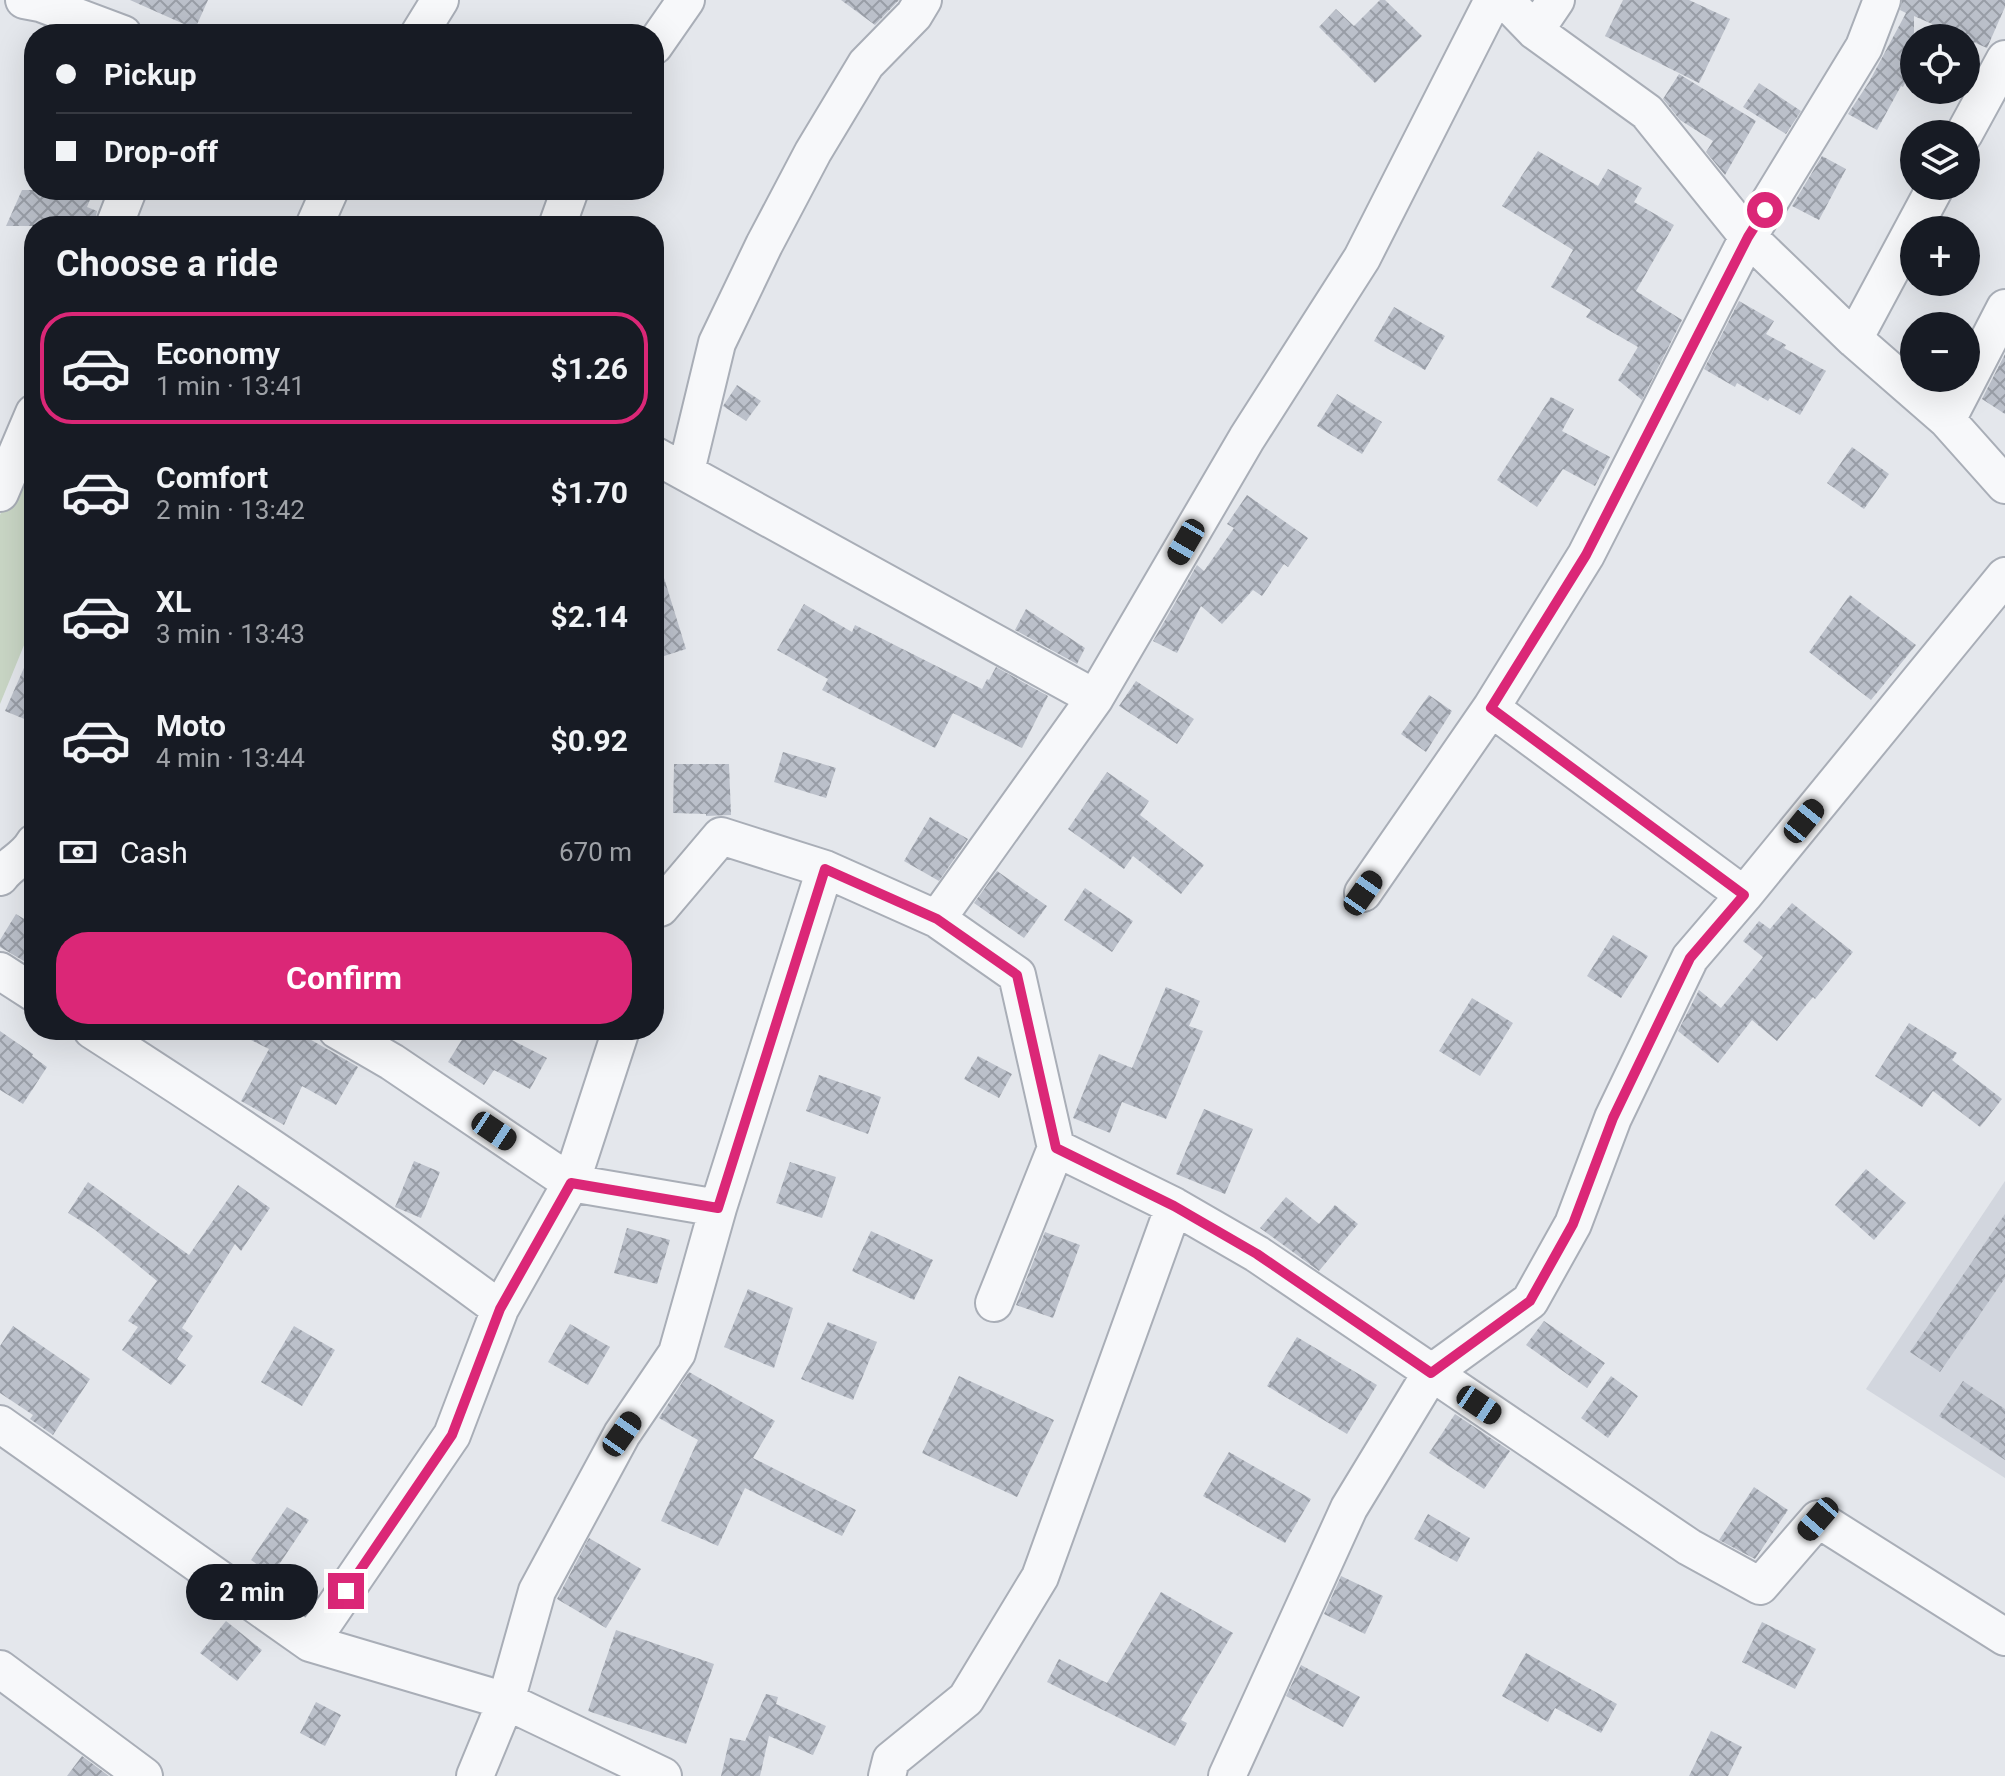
<!DOCTYPE html>
<html lang="en">
<head>
<meta charset="utf-8">
<style>
  body { margin:0; font-family:Roboto,sans-serif; background:#20242c; color:#f1f3f6; height:100vh; display:flex; flex-direction:column; font-size:30px; white-space:nowrap }
  * { box-sizing:border-box; margin:0 }
  p { font-size:26px; color:#9ea1a6 }
  .icon { flex:none; width:44px; height:44px; fill:none; stroke:currentColor; stroke-width:2; stroke-linecap:round; stroke-linejoin:round }
  .map { position:relative; flex:1; overflow:hidden }
  .details { position:absolute; left:24px; top:216px; width:640px; height:824px; display:flex; flex-direction:column; background:#171b24; border-radius:32px; box-shadow:0 8px 32px #0002 }
  .details>* { flex:none }
  .hud { position:absolute; left:24px; top:24px; width:640px; height:176px; border-radius:32px; box-shadow:0 8px 32px #0002; display:grid; align-content:center; height:176px; padding:0 32px; background:#171b24 }
  .buttons { position:absolute; left:1900px; top:24px; display:grid; gap:16px }
  .buttons a { display:grid; place-items:center; width:80px; height:80px; border-radius:50%; background:#171b24; box-shadow:0 8px 32px #0002; font-size:40px }
  .end { position:absolute; width:36px; height:36px; margin:-18px; border:10px solid #db2777; background:#fff; box-shadow:0 0 0 4px #fff }
  .from { border-radius:50% }
  .bubble { position:absolute; height:56px; border-radius:28px; background:#171b24; box-shadow:0 8px 32px #0002; font-size:26px; font-weight:700; line-height:56px; text-align:center }
  .car { position:absolute; width:24px; height:48px; margin:-24px -12px; border-radius:10px; box-shadow:0 0 6px 2px #0007; background:linear-gradient(#222 24%,#8ab4d8 0 40%,#222 0 76%,#8ab4d8 0 86%,#222 0) }
  .hud b { display:flex; align-items:center; gap:28px; height:76px; font-size:30px }
  .hud b+b { border-top:2px solid #363941 }
  .hud i { width:20px; height:20px; background:#f1f3f6 }
  ul { padding:0; list-style:none }
  li { display:flex; align-items:center; gap:24px; height:112px; margin:0 16px 12px; padding:0 16px; border:4px solid transparent; border-radius:32px }
  li div { flex:1 }
  li b { display:block; font-size:30px }
  li em { font-style:normal; font-weight:700 }
  li.current { border-color:#db2777 }
  li>.icon { width:72px; height:72px; stroke-width:1.5 }
  h2 { padding:0 32px; font-size:36px; line-height:96px }
  .pay { display:flex; align-items:center; gap:20px; height:88px; padding:0 32px; font-size:30px }
  .pay p { margin-inline-start:auto }
  .primary-button { display:flex; gap:16px; margin-top:auto; padding:16px 32px }
  .primary-button a { flex:1; height:92px; border-radius:32px; background:#db2777; color:#fff; font-size:32px; font-weight:700; line-height:92px; text-align:center }
  .map>svg:first-child { display:block }
  .built { fill:#d2d6de }
  .grass { fill:#c9d6c5 }
  .building { fill:url(#building-cross-hatch) }
  .lines { fill:none; stroke-linecap:round; stroke-linejoin:round }
  .minor-casing { stroke:#a9aeb7; stroke-width:40 }
  .minor { stroke:#f7f8fa; stroke-width:36 }
  .route { stroke:#db2777; stroke-width:10 }
</style>
</head>
<body>
<div class="map">
<svg width="2005" height="1776" viewBox="0 0 2005 1776">
  <defs>
    <pattern id="building-cross-hatch" width="8" height="8" patternUnits="userSpaceOnUse" patternTransform="scale(2)"><rect width="8" height="8" fill="#bbc0ca"/><path d="M0 0l8 8M0 8l8-8" fill="none" stroke="#989da6"/></pattern>
  </defs>
  <rect width="100%" height="100%" fill="#e4e7ec"/>
  <!-- built -->
  <path class="built" d="M2005,1181V1478L1866,1389Z"/>
  <!-- grass -->
  <path class="grass" d="M34,435V629L31,628L0,704V515Z"/>
  <!-- building -->
  <path class="building" d="M130,0H208L195,29Z
    M841,0H899L875,25Z
    M1380,0H1385L1422,36L1375,83L1319,27L1336,9L1354,26Z
    M1623,0H1689L1730,19L1699,83L1605,36Z
    M1902,0H2005V7L1987,48L1914,16V67L1903,87L1901,86L1877,130L1848,114L1869,82L1906,13L1900,10Z
    M1679,74L1756,121L1725,175L1706,152L1713,141L1680,120L1663,99Z
    M1759,83L1801,111L1786,134L1743,107Z
    M1538,151L1598,186L1608,169L1642,188L1634,202L1674,225L1636,291L1682,320L1642,400L1618,380L1638,347L1586,317L1591,310L1551,287L1573,250L1502,206Z
    M1822,156L1846,169L1819,220L1792,206Z
    M22,190H94L87,207L97,211L94,226H6Z
    M1739,301L1774,321L1766,334L1786,345L1784,348L1826,371L1800,415L1770,398L1768,401L1737,383L1735,387L1704,369Z
    M1394,307L1445,336L1425,370L1374,341Z
    M2005,354V414L1982,399Z
    M737,385L761,401L746,421L723,406Z
    M1337,394L1382,422L1362,454L1317,426Z
    M1551,397L1574,409L1562,431L1610,457L1595,486L1563,469L1537,507L1497,480Z
    M1852,447L1889,474L1864,509L1827,483Z
    M1247,495L1308,538L1288,567L1284,564L1262,596L1253,590L1222,624L1201,606L1177,653L1153,641L1197,565L1204,571L1234,528L1227,524Z
    M660,565L686,649L661,657L654,634V566Z
    M1850,595L1916,645L1871,700L1809,652Z
    M804,604L852,632L855,625L982,689L987,679L989,680L996,667L1048,696L1022,748L953,713L935,748L822,690L828,679L777,650Z
    M1026,609L1085,648L1077,664L1015,630Z
    M34,645V723L5,711Z
    M1136,681L1194,719L1177,744L1119,706Z
    M1429,695L1452,711L1426,752L1401,734Z
    M783,752L836,768L826,798L774,782Z
    M674,764H729L731,815L706,816V814L673,813Z
    M1107,772L1149,801L1140,815L1204,865L1181,894L1133,856L1124,869L1068,829Z
    M930,817L968,839L939,881L904,861Z
    M997,871L1047,906L1024,938L974,903Z
    M1085,888L1133,921L1112,952L1064,920Z
    M1792,903L1853,952L1815,999L1813,997L1777,1041L1752,1020L1718,1063L1678,1031L1699,990L1721,1008L1763,957L1743,941L1759,921L1770,929Z
    M16,914L34,925V967L0,947V940Z
    M1613,935L1648,956L1621,998L1587,976Z
    M1166,987L1200,1001L1189,1026L1203,1031L1166,1119L1122,1102L1110,1133L1073,1118L1099,1054L1132,1068Z
    M1472,998L1513,1023L1480,1076L1439,1051Z
    M1909,1023L1957,1053L1952,1060L2002,1099L1980,1127L1933,1091L1922,1107L1875,1076Z
    M231,1030H294L358,1067L336,1105L302,1086L284,1125L241,1101L269,1049Z
    M468,1030H519L512,1040L547,1058L530,1089L494,1070L484,1085L448,1062Z
    M0,1031L33,1054L32,1056L47,1067L23,1104L0,1090Z
    M978,1056L1012,1074L999,1098L964,1079Z
    M819,1075L881,1097L868,1134L806,1111Z
    M1204,1109L1253,1129L1225,1194L1176,1174Z
    M414,1161L440,1172L421,1218L395,1207Z
    M790,1162L836,1177L822,1218L776,1203Z
    M1866,1169L1906,1203L1874,1240L1835,1205Z
    M88,1182L189,1255L238,1185L270,1208L241,1251L235,1244L182,1328L193,1336L177,1359L186,1365L171,1385L122,1350L138,1327L128,1321L157,1281L94,1229L68,1213Z
    M1286,1197L1319,1224L1335,1205L1358,1224L1319,1271L1260,1228Z
    M2005,1214V1278L1940,1372L1910,1352Z
    M627,1228L670,1240L657,1284L614,1273Z
    M871,1231L933,1260L914,1300L852,1271Z
    M1045,1232L1080,1245L1053,1318L1016,1305Z
    M748,1289L793,1308L774,1368L724,1347Z
    M1544,1321L1605,1363L1587,1388L1526,1345Z
    M828,1322L877,1342L853,1400L801,1379Z
    M570,1324L610,1347L588,1385L548,1362Z
    M13,1326L90,1379L53,1435L30,1419L33,1415L0,1393V1346Z
    M294,1326L335,1350L302,1406L261,1382Z
    M1297,1337L1377,1385L1347,1434L1267,1386Z
    M689,1372L775,1421L753,1458L856,1510L842,1536L745,1488L718,1546L661,1521L698,1440L659,1418Z
    M959,1376L1054,1420L1017,1497L922,1453Z
    M1611,1376L1638,1396L1608,1438L1581,1418Z
    M1963,1381L2005,1409V1460L1939,1416Z
    M1455,1414L1510,1451L1484,1489L1429,1453Z
    M1229,1452L1311,1499L1285,1543L1203,1496Z
    M1754,1487L1788,1510L1755,1559L1719,1540Z
    M287,1507L309,1520L272,1575L251,1560Z
    M1428,1514L1470,1538L1457,1562L1414,1539Z
    M589,1538L641,1569L606,1628L557,1599Z
    M1341,1576L1383,1596L1365,1634L1324,1614Z
    M1161,1592L1233,1633L1181,1720L1187,1723L1175,1746L1047,1682L1059,1659L1107,1683Z
    M226,1621L262,1650L237,1681L200,1653Z
    M1762,1622L1816,1649L1795,1689L1742,1662Z
    M616,1630L714,1664L686,1744L588,1711Z
    M1526,1653L1617,1704L1601,1733L1555,1708L1548,1722L1502,1696Z
    M1301,1665L1360,1697L1343,1727L1286,1696Z
    M766,1694L778,1697L776,1704L826,1726L813,1755L769,1736L760,1776H721L730,1738L745,1741Z
    M316,1702L341,1715L325,1746L300,1733Z
    M1711,1731L1742,1747L1728,1776H1689Z
    M82,1756L109,1776H67Z"/>
  <g class="lines">
    <!-- minor casing -->
    <g class="minor-casing">
      <path id="minor" d="M24,0L40,3L123,34
        M1505,0L1535,31L1647,112L1748,237L1854,339L1947,420L2005,485
        M1535,31L1556,0
        M419,34L440,0
        M654,46L686,0
        M1964,134L2005,59
        M114,226L128,190
        M314,226L330,190
        M557,226L570,190
        M1854,339L1936,186
        M1947,420L2005,308
        M654,455L1095,698
        M686,471L717,343L764,245L813,152L866,64L914,15L923,0
        M0,493L34,413
        M1491,708L1744,895
        M0,877C10,863 26,858 34,843
        M1363,893L1491,708L1586,555L1748,237L1864,47L1882,0
        M654,906L660,908L721,836L825,869
        M937,919L1017,975L1056,1148L1174,1206L1257,1254L1689,1547L1760,1586L1818,1519L2005,1637
        M0,971L34,993
        M92,1030C231,1119 368,1211 500,1309
        M337,1030L392,1062L571,1183L718,1208
        M994,1303L1056,1148
        M0,1424L310,1643L506,1701L663,1776
        M310,1643L452,1435L500,1309L571,1183L621,1030
        M0,1669L144,1776
        M475,1776L506,1701L537,1591L622,1434L677,1353L718,1208L825,869L937,919L1095,698L1247,438L1362,258L1493,0
        M887,1776L891,1760L966,1699L1040,1577L1174,1206
        M1227,1776L1349,1508L1431,1373L1530,1301L1573,1224L1613,1118L1690,958L1744,895L2005,576"/>
    </g>
    <!-- minor -->
    <use href="#minor" class="minor"/>
  </g>
  <g class="lines">
    <!-- route -->
    <path class="route" d="M346,1591L452,1435L500,1309L571,1183L718,1208L825,869L937,919L1017,975L1056,1148L1174,1206L1257,1254L1431,1373L1530,1301L1573,1224L1613,1118L1690,958L1744,895L1491,708L1586,555L1748,237L1765,210"/>
  </g>
</svg>
<div class="buttons">
<a><svg class="icon" aria-label="locate" viewBox="0 0 24 24"><circle cx="12" cy="12" r="6"/><path d="M12 2v4M12 18v4M2 12h4M18 12h4"/></svg></a>
<a><svg class="icon" aria-label="layers" viewBox="0 0 24 24"><path d="M12 4l9 5-9 5-9-5zM3 14l9 5 9-5"/></svg></a>
<a>+</a>
<a>−</a>
</div>
<i class="end from" style="left:1765px;top:210px"></i>
<i class="end" style="left:346px;top:1591px"></i>
<div class="bubble" style="left:186px;top:1564px;width:132px">2 min</div>
<i class="car" style="left:1186px;top:542px;rotate:210deg"></i>
<i class="car" style="left:1804px;top:821px;rotate:39deg"></i>
<i class="car" style="left:1363px;top:893px;rotate:35deg"></i>
<i class="car" style="left:494px;top:1131px;rotate:124deg"></i>
<i class="car" style="left:1479px;top:1405px;rotate:124deg"></i>
<i class="car" style="left:622px;top:1434px;rotate:35deg"></i>
<i class="car" style="left:1818px;top:1519px;rotate:221deg"></i>
<div class="hud">
<b><i class="from"></i>Pickup</b>
<b><i></i>Drop-off</b>
</div>
<section class="details">
<h2>Choose a ride</h2>
<ul>
<li class="current"><svg class="icon" aria-label="car" viewBox="0 0 24 24"><path d="M5 17H2v-5l4-1 3-4h7l3 4 3 1v5h-3M9 17h6M6 11h13"/><circle cx="7" cy="17" r="2"/><circle cx="17" cy="17" r="2"/></svg><div><b>Economy</b><p>1 min · 13:41</p></div><em>$1.26</em></li>
<li><svg class="icon" aria-label="car" viewBox="0 0 24 24"><path d="M5 17H2v-5l4-1 3-4h7l3 4 3 1v5h-3M9 17h6M6 11h13"/><circle cx="7" cy="17" r="2"/><circle cx="17" cy="17" r="2"/></svg><div><b>Comfort</b><p>2 min · 13:42</p></div><em>$1.70</em></li>
<li><svg class="icon" aria-label="car" viewBox="0 0 24 24"><path d="M5 17H2v-5l4-1 3-4h7l3 4 3 1v5h-3M9 17h6M6 11h13"/><circle cx="7" cy="17" r="2"/><circle cx="17" cy="17" r="2"/></svg><div><b>XL</b><p>3 min · 13:43</p></div><em>$2.14</em></li>
<li><svg class="icon" aria-label="car" viewBox="0 0 24 24"><path d="M5 17H2v-5l4-1 3-4h7l3 4 3 1v5h-3M9 17h6M6 11h13"/><circle cx="7" cy="17" r="2"/><circle cx="17" cy="17" r="2"/></svg><div><b>Moto</b><p>4 min · 13:44</p></div><em>$0.92</em></li>
</ul>
<div class="pay"><svg class="icon" aria-label="cash" viewBox="0 0 24 24"><path d="M3 7h18v10H3z"/><circle cx="12" cy="12" r="2"/></svg>Cash<p>670 m</p></div>
<div class="primary-button"><a>Confirm</a></div>
</section>
</div>
</body>
</html>
